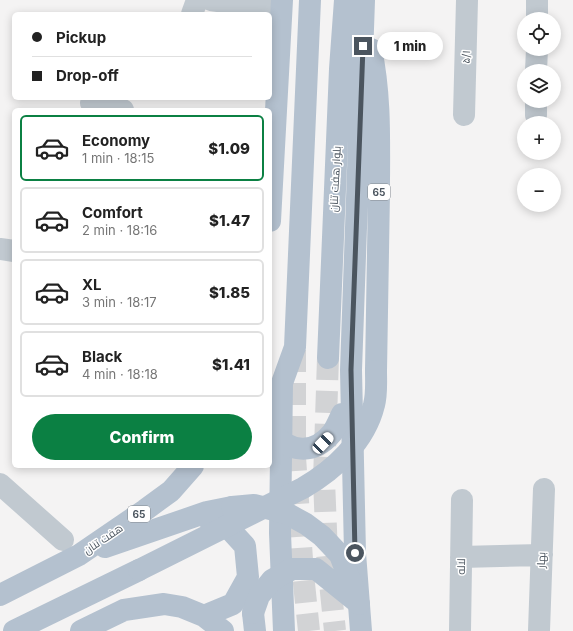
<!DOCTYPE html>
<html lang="en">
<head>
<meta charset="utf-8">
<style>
  body { margin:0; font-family:Inter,Cairo,sans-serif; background:#f6f6f6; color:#222; height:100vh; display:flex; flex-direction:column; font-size:15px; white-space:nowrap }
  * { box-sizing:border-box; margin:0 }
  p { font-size:13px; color:#767676 }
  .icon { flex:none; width:22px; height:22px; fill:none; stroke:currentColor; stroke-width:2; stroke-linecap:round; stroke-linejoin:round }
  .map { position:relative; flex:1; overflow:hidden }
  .drawer { position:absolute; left:12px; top:108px; width:260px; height:360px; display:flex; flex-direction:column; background:#fff; border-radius:6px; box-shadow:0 2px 10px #0003 }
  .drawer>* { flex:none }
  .hud { position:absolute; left:12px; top:12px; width:260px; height:88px; border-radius:6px; box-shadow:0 2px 10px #0003; display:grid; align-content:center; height:88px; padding:0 20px; background:#fff }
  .controls { position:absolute; left:517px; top:12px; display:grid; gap:8px }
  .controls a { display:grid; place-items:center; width:44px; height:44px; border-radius:50%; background:#fff; box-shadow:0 2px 10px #0003; font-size:20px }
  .end { position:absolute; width:18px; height:18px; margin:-9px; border:5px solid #4b555f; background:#fff; box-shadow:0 0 0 2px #fff }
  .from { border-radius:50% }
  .bubble { position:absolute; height:28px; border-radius:14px; background:#fff; box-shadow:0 2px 10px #0003; font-size:13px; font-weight:800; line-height:28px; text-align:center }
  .car { position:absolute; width:12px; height:24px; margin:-12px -6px; border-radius:5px; box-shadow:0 0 3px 1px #0007; background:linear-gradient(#fff 24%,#345 0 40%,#fff 0 76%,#345 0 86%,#fff 0) }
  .hud b { display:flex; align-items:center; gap:14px; height:38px; font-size:15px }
  .hud b+b { border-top:1px solid #e0e0e0 }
  .hud i { width:10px; height:10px; background:#222 }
  ul { padding:7px 0 0; list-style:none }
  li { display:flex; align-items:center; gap:12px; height:66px; margin:0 8px 6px; padding:0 12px; border:2px solid #e0e0e0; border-radius:6px }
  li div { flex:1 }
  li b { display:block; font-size:15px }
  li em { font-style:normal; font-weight:800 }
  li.active { border-color:#0b8043 }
  li>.icon { width:36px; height:36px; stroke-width:1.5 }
  .cta { display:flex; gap:8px; margin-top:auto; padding:8px 20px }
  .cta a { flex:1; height:46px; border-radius:24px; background:#0b8043; color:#fff; font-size:16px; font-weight:800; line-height:46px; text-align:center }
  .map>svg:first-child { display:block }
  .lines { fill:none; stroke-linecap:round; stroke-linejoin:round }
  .highway-tunnel { stroke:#d2d3d5; stroke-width:22; stroke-dasharray:22 11; stroke-linecap:butt }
  .minor { stroke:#c1c9d0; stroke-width:22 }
  .major { stroke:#b4c1cf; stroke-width:22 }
  .major-bridge { stroke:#b4c1cf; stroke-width:22 }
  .route { stroke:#4b555f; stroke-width:5 }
  .labels { text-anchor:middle; stroke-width:3; stroke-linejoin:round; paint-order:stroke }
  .shield { fill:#fff; stroke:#81888f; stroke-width:1 }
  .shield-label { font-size:10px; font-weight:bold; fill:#4b555f }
  .street-label { font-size:11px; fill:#4b555f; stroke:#fff }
</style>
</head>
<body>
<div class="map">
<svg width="573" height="631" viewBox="0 0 573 631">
  <rect width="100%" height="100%" fill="#f4f3f3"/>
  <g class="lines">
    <!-- highway-tunnel -->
    <path class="highway-tunnel" d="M295,350V457L303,574L309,631
      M328,358L324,480L327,554L335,631"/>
    <!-- minor -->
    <path class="minor" d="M211,0L281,10
      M192,14L197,0
      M537,19V0
      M536,71L537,49
      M91,103L123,110
      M464,115L467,0
      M536,115V101
      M0,249L14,251
      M0,484L63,540
      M461,557L542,555
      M460,631L462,500
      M539,631L544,489"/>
    <!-- major -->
    <path class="major" d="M371,49C381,96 379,144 379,192C378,251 377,311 376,371
      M270,221L282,0
      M328,358L340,69L345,0
      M105,547L207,512L232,507
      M0,595L79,555L145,510L171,491L193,466
      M253,613L255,631
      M204,616L233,604L248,577L245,546L224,523L209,520
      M14,631L139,570
      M81,631L124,610L164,604L182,607L204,616L223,631
      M284,631L280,533L282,383L295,347L310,0
      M361,631L355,553L351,370L364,0"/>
    <!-- major-bridge -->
    <path class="major-bridge" d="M270,432C290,452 313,456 332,433C336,428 339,420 342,414
      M232,507L254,505L286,513L306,524L322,536L340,555L359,604
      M139,570L303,488C334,470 365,442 374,405C377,394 376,382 376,371
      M253,613L259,596L272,580L292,569H316L357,602"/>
  </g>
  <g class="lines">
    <!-- route -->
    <path class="route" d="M355,553L351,370L363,46"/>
  </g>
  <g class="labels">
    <!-- shield labels -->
    <g class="shield">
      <rect x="368" y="184" width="22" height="16" rx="3"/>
      <rect x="128" y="506" width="22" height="16" rx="3"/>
    </g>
    <g class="shield-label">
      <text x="379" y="196">65</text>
      <text x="139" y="518">65</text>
    </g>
    <!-- street labels -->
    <g class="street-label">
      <text transform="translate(466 57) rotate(-88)" y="4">۵/۱</text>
      <text transform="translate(335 179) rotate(-87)" y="4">بلوار هفت تنان</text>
      <text transform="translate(103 539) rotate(-34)" y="4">هفت تنان</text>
      <text transform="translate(541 560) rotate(-88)" y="4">بهار</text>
      <text transform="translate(461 565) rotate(-89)" y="4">لاله ‍</text>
    </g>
  </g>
</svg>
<div class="controls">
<a><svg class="icon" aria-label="locate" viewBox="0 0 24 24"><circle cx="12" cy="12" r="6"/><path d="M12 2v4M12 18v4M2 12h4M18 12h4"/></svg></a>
<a><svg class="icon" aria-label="layers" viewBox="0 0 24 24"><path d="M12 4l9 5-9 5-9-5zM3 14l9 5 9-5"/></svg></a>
<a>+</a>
<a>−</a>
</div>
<i class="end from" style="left:355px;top:553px"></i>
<i class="end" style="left:363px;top:46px"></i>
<div class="bubble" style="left:377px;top:32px;width:66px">1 min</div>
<i class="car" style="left:323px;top:443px;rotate:44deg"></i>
<div class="hud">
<b><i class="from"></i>Pickup</b>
<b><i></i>Drop-off</b>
</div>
<section class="drawer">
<ul>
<li class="active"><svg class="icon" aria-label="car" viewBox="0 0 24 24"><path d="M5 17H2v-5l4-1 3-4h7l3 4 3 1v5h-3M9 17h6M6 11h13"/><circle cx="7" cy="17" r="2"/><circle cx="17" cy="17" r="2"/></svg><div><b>Economy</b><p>1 min · 18:15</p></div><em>$1.09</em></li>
<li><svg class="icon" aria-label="car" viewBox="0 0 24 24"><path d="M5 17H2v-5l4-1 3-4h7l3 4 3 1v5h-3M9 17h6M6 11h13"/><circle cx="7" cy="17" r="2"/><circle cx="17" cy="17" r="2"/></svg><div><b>Comfort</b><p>2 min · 18:16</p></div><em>$1.47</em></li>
<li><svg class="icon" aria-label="car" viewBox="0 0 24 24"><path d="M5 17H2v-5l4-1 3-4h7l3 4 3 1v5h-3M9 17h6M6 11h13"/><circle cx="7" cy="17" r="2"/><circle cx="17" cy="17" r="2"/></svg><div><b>XL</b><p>3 min · 18:17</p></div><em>$1.85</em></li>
<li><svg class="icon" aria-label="car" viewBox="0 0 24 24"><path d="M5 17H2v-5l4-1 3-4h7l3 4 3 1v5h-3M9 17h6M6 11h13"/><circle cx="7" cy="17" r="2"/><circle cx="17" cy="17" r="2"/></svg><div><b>Black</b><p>4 min · 18:18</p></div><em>$1.41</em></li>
</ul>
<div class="cta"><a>Confirm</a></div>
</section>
</div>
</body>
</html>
